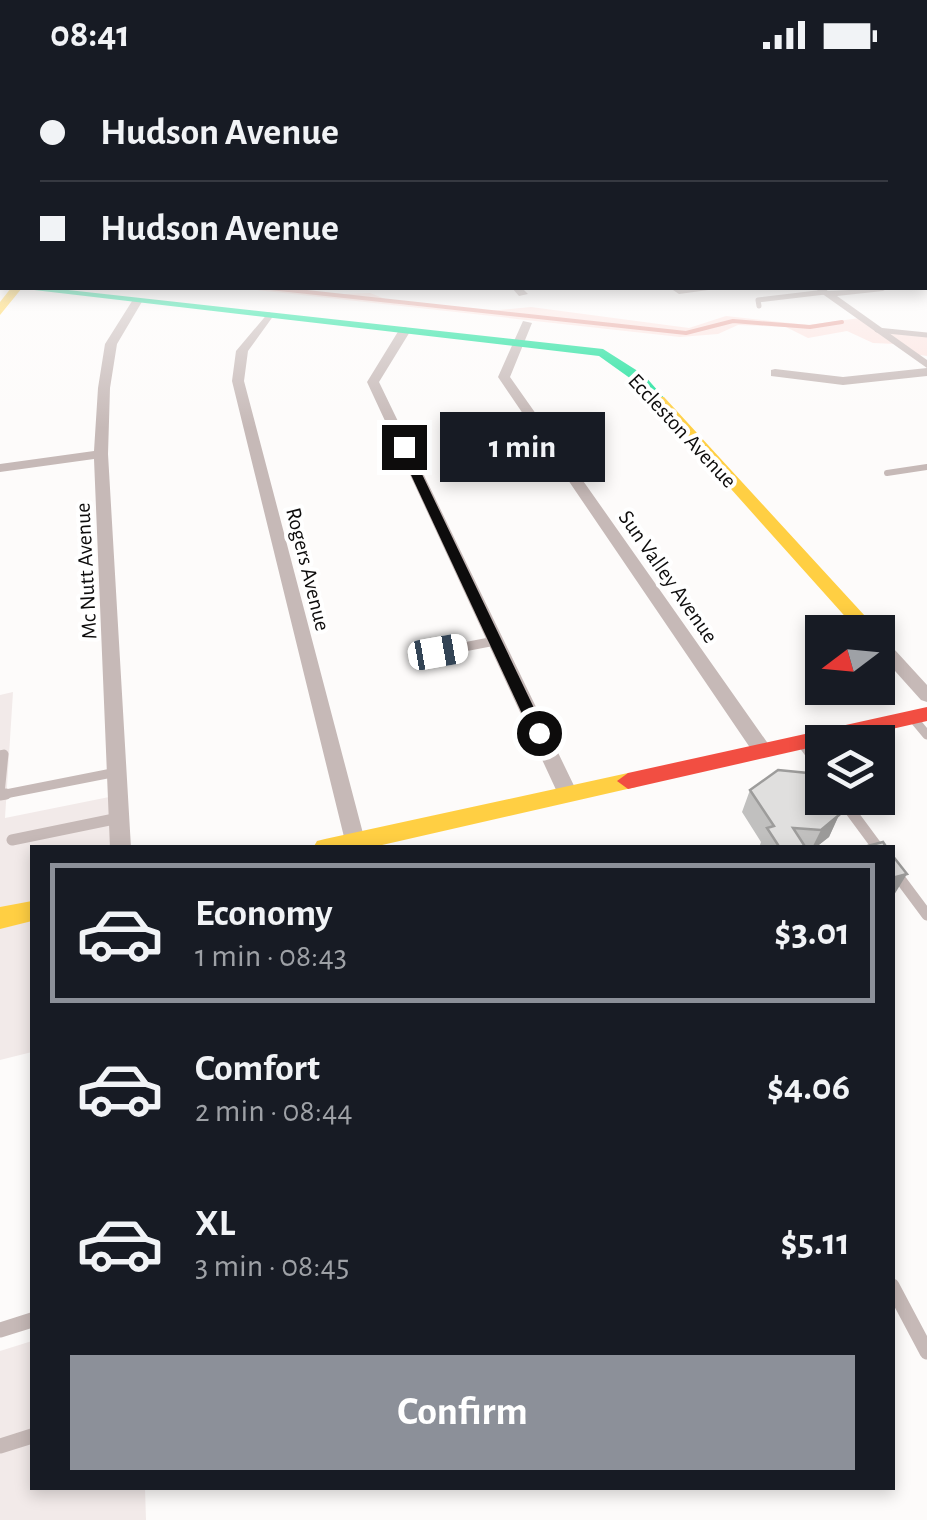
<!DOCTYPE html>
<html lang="en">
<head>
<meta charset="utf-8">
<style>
  body { margin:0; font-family:"Alegreya Sans",sans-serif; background:#242831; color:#f1f3f6; height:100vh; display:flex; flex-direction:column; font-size:38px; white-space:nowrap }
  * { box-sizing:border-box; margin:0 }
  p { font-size:32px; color:#9ea1a6 }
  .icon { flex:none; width:55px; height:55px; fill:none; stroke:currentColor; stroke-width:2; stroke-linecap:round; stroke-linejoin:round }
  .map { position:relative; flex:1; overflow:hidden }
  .drawer { position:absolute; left:30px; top:775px; width:865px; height:645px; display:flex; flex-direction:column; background:#171b24; border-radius:0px; box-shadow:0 5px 15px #0003 }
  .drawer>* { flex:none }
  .guide { position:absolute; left:0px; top:0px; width:928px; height:220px; box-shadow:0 5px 15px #0003; display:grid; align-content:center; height:220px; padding:0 40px; background:#171b24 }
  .needle { width:65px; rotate:254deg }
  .controls { position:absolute; left:805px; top:545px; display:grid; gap:20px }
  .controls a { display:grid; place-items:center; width:90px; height:90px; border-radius:0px; background:#171b24; box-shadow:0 5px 15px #0003; font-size:50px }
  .end { position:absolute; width:45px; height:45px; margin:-22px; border:12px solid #0d0c0c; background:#fff; box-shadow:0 0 0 5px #fff }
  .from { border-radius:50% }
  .bubble { position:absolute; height:70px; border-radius:0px; background:#171b24; box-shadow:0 5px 15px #0003; font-size:32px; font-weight:700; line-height:70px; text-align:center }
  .car { position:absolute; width:30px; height:60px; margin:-30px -15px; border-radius:12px; box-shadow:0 0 8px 2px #0007; background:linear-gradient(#fff 24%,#345 0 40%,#fff 0 76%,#345 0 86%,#fff 0) }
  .guide b { display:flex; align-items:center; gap:35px; height:95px; font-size:38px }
  .guide b+b { border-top:2px solid #363941 }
  .guide i { width:25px; height:25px; background:#f1f3f6 }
  ul { padding:18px 0 0; list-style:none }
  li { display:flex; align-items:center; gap:30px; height:140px; margin:0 20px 15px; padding:0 20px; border:5px solid transparent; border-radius:0px }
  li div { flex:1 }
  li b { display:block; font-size:38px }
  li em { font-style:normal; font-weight:700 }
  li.active { border-color:#8c9099 }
  li>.icon { width:90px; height:90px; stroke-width:1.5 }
  .primary-button { display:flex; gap:20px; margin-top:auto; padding:20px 40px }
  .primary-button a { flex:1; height:115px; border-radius:0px; background:#8c9099; color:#fff; font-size:40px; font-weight:700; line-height:115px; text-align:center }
  .status { display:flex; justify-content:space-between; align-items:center; height:70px; padding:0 50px; background:#171b24; direction:ltr }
  .status svg { height:28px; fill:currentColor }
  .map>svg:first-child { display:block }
  .built { fill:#f2eae9 }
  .green { fill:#fce4e0 }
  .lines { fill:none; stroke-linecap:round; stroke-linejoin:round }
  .stream { stroke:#e7a69f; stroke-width:4 }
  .lane-far4 { stroke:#c6b9b7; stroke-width:5 }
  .lane-far3 { stroke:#c6b9b7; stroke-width:6 }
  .lane-far2 { stroke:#c6b9b7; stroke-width:9 }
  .lane-far1 { stroke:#c6b9b7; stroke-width:11 }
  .lane { stroke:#c6b9b7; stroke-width:15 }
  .street { fill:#c6b9b7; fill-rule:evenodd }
  .fast { fill:#16e098; fill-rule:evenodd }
  .slow { fill:#ffcf43; fill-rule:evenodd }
  .jam { fill:#f24e42; fill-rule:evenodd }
  .wall { fill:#c1c0bf }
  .shaded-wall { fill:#9d9c9b }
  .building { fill:#e0dfde; stroke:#9d9c9b; stroke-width:2.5 }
  .route { fill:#0d0c0c }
  .labels { text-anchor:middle; stroke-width:8; stroke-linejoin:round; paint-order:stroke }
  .far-street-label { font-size:22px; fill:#0d0c0c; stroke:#fff }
</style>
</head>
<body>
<div class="status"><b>08:41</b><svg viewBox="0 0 49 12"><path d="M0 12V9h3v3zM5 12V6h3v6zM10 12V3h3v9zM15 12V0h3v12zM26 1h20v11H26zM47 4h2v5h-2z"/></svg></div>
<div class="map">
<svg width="927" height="1450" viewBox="0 0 927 1450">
  <rect width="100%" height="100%" fill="#fdfbfa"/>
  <!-- built -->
  <path class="built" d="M13,622L5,748L119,725L121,777L32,778V982L0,990V625Z
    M32,1271V1418H145L146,1450H0V1281Z"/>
  <!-- green -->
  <path class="green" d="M239,218H293L319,225L370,223L398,234L478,242L531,237L689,258L726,246L808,255L860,248L880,262L927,267V286L913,284L896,274L873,273L847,261L808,268L786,257L738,255L718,264L680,267Z"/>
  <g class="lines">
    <!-- stream -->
    <path class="stream" d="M270,218L686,263L733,251L810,257L842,252"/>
    <!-- lane-far4 -->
    <path class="lane-far4" d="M759,236L758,230L825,222
      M877,260L927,265"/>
    <!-- lane-far3 -->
    <path class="lane-far3" d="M887,403L927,397"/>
    <!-- lane-far2 -->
    <path class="lane-far2" d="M438,582L495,571
      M912,647L927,665
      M801,672L822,701
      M0,685L4,684L0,724
      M0,725L117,702"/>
    <!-- lane-far1 -->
    <path class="lane-far1" d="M0,725L6,724
      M841,728L878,778
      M12,770L119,748
      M892,798L927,845"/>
    <!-- lane -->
    <path class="lane" d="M892,1216L927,1282
      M0,1260L32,1250
      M0,1376L32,1366"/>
    <!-- street -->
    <path class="street" d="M925,210H927V216H925Z
      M512,218H522L528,224L519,226Z
      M670,218H723L679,224Z
      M814,218L829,221L888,218L883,221L837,226L927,290V306L843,315L771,306V300L775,299L843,307L927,298Z
      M134,228L143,230L117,274L110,318L108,384L131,778H110L94,389L0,402V394L94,381L98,318L105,274Z
      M269,242L274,245L248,281L244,311L365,771L360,778L348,777L345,771L232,311L236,281Z
      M523,251L532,253L510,307L769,675L772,680L769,685H755L498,307Z
      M405,257L411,260L379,312L578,724L575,729L568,732L558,724L367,312L399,260Z
      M878,567L884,568L927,615V632L921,630L878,582Z"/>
    <!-- fast -->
    <path class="fast" d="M17,218H50L603,279L644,305L666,330L654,333L634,311L599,286Z"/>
    <!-- slow -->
    <path class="slow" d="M11,218H22L0,245V232Z
      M654,327H664L876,558L878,562V564L859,562L654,333Z
      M628,703L636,705L639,711L636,717L369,778H313L317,771L325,769Z
      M32,831V851L0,859V837Z"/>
    <!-- jam -->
    <path class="jam" d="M927,637V651L628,719L617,711L628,703Z"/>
  </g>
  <!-- wall -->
  <path class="wall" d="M750,720L839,745L829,767L815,778H759L761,772L742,742Z"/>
  <!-- shaded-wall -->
  <path class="shaded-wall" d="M839,745L829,767L815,778H812L821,760Z
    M907,804L894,825H892V808Z"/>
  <!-- building -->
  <path class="building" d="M778,700L808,703L822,722V728H826L839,745L821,760L793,758L806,778H780L767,758L774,756L750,720Z
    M883,772L887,778L864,777Z
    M892,785L907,804L892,808Z"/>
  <!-- sky -->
  <linearGradient id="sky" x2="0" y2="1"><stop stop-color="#a7aecb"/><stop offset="0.43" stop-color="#fefdfd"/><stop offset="1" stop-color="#fefdfd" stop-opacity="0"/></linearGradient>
  <rect width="927" height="358" fill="url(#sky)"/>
  <!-- route -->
  <path class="route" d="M404,374L409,377L546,663L544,667L539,668L531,663L398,377Z"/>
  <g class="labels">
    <!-- far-street labels -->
    <g class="far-street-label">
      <text transform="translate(683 360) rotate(47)" y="8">Eccleston Avenue</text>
      <text transform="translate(309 499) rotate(76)" y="8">Rogers Avenue</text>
      <text transform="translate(85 501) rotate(-93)" y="8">Mc Nutt Avenue</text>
      <text transform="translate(669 506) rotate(55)" y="8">Sun Valley Avenue</text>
    </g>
  </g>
</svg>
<div class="controls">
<a><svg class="needle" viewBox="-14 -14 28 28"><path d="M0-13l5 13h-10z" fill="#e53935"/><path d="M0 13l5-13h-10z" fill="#9ea1a6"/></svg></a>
<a><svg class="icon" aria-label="layers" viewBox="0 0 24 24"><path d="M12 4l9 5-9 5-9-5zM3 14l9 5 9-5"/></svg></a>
</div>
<i class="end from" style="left:539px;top:663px"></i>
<i class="end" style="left:404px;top:377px"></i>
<div class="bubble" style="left:440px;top:342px;width:165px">1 min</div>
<i class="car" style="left:438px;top:582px;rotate:80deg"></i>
<div class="guide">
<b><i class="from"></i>Hudson Avenue</b>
<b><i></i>Hudson Avenue</b>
</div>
<section class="drawer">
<ul>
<li class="active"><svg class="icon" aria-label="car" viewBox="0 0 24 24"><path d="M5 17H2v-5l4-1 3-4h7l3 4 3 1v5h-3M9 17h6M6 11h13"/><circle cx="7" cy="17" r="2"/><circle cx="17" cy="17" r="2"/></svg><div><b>Economy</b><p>1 min · 08:43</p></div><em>$3.01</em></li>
<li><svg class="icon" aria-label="car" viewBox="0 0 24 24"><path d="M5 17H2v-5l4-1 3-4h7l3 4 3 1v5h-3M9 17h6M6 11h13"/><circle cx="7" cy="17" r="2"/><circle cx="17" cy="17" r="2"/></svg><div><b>Comfort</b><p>2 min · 08:44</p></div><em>$4.06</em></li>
<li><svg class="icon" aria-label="car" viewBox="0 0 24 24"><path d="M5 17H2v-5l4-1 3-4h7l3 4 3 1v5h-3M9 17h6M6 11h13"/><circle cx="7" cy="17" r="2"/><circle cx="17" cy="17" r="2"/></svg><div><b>XL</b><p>3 min · 08:45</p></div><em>$5.11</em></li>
</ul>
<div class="primary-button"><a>Confirm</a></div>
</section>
</div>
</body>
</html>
